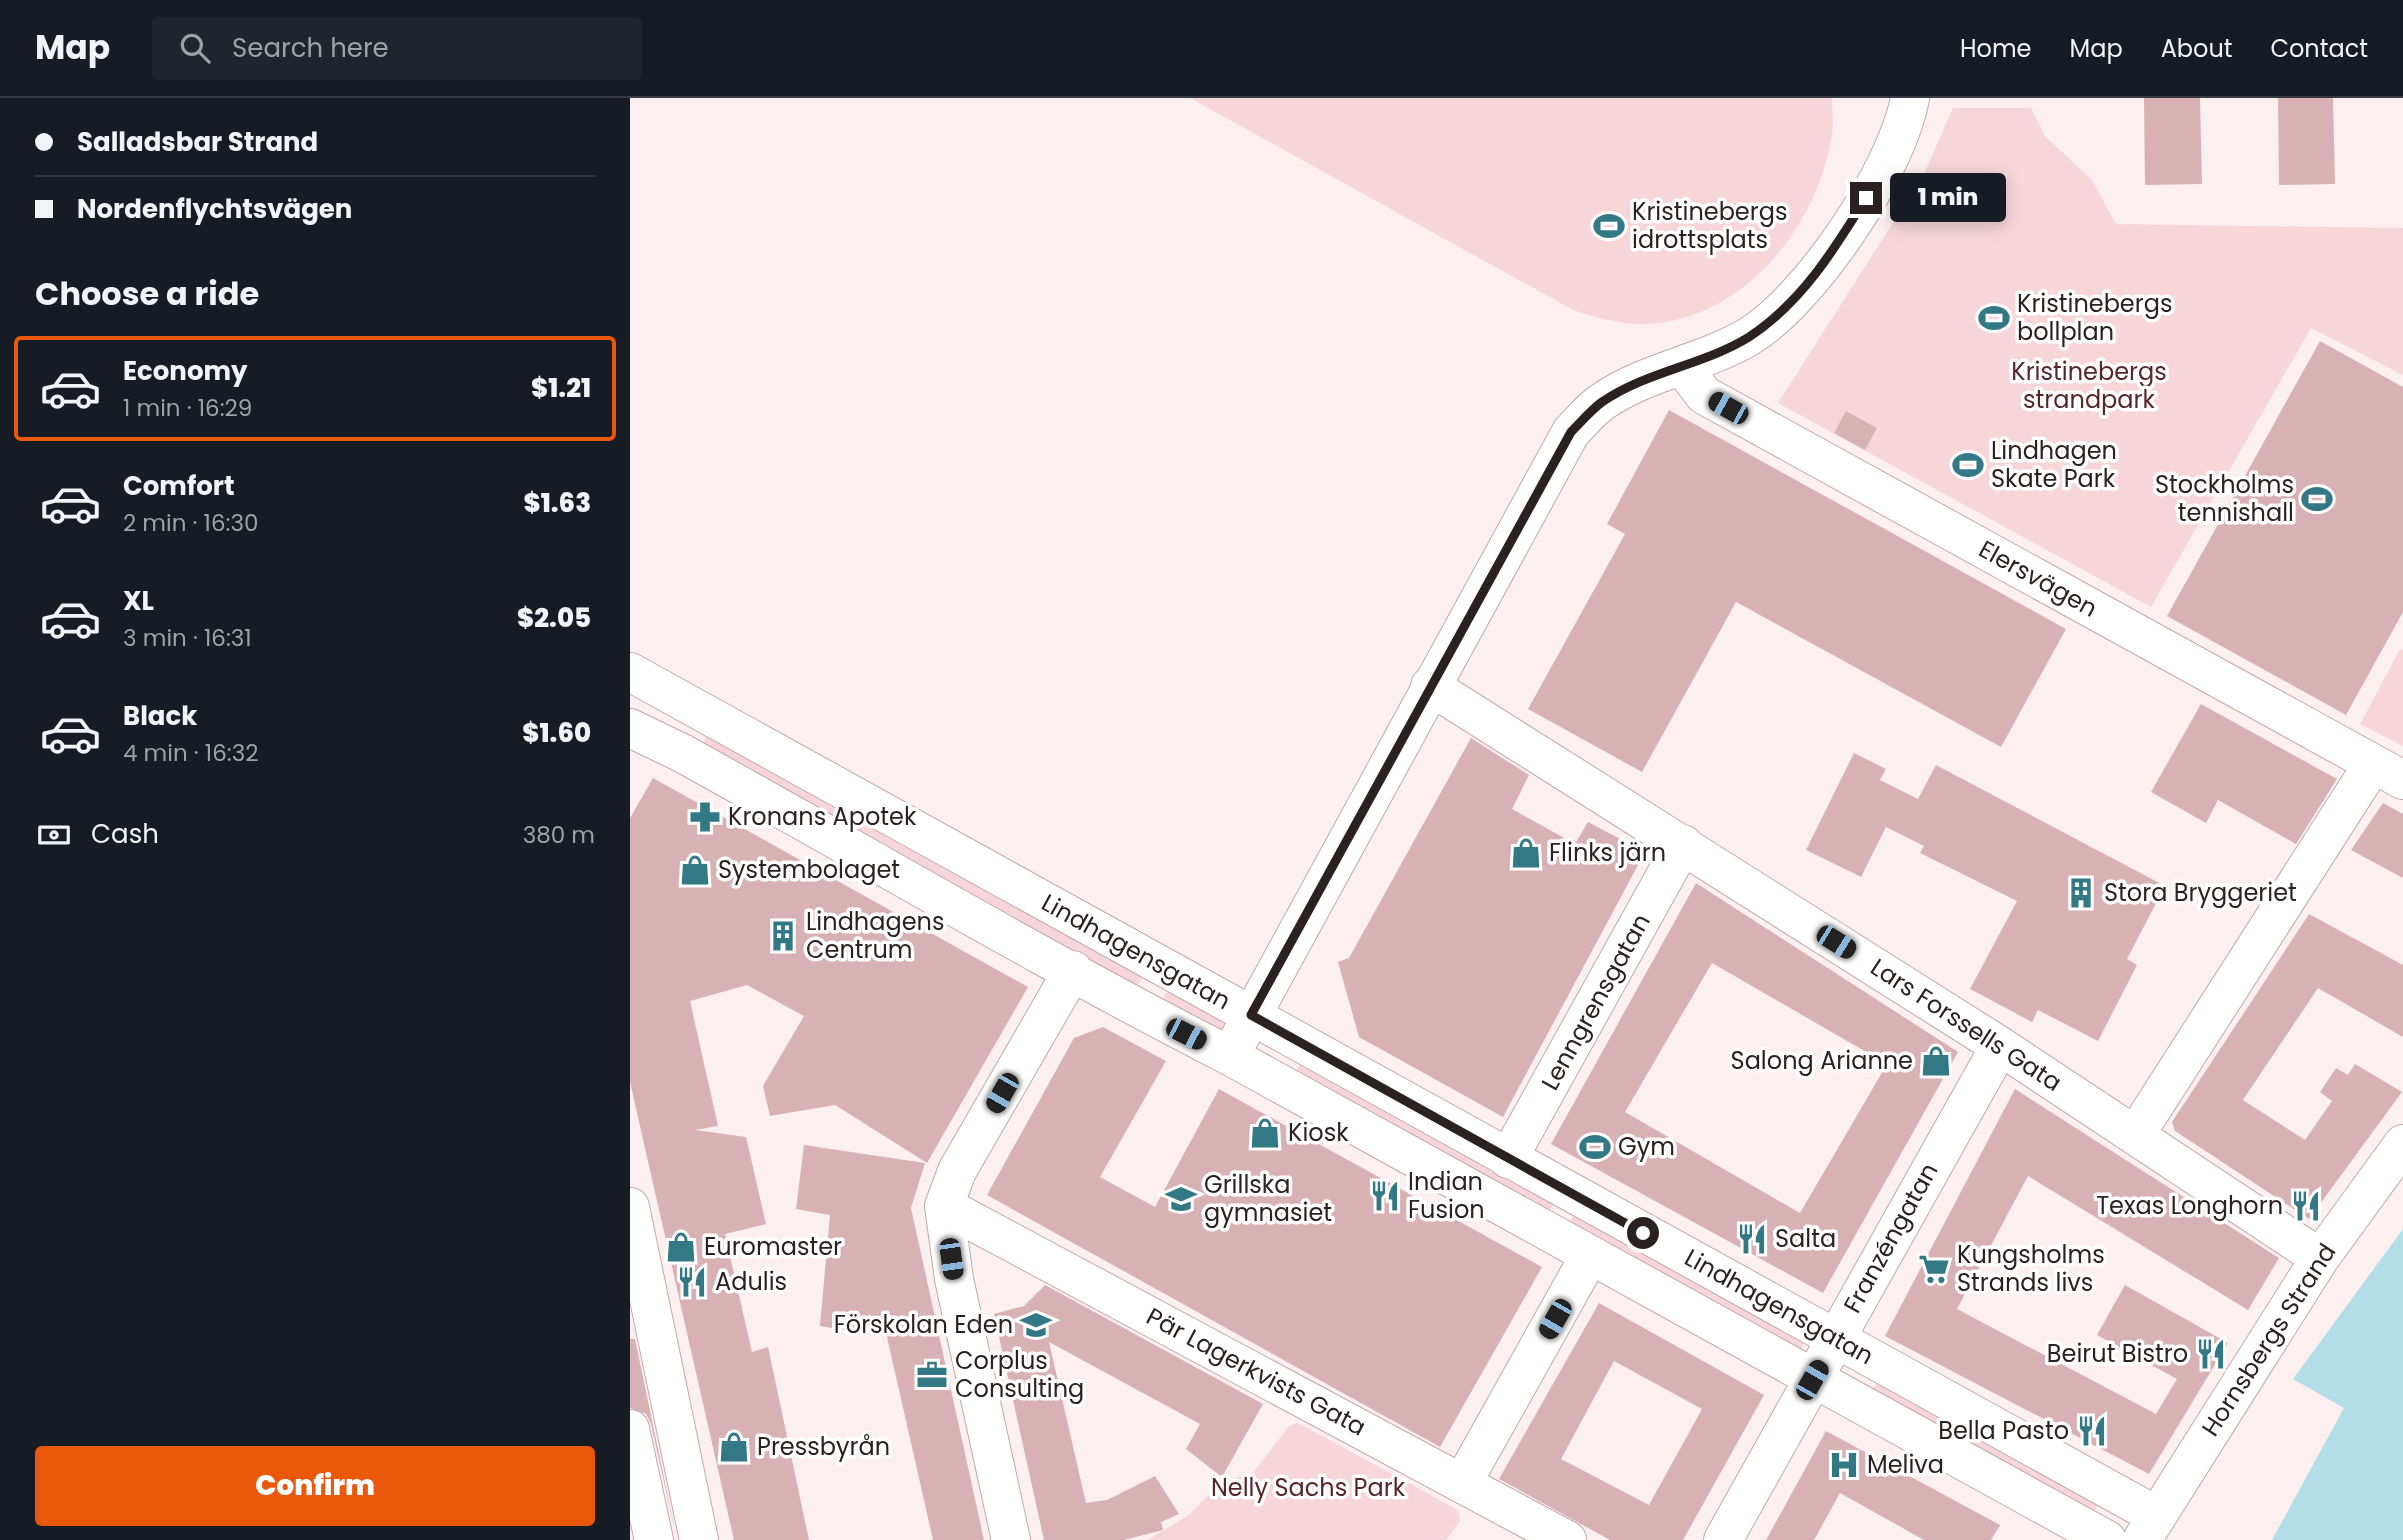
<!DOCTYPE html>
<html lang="en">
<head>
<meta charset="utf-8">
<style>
  body { margin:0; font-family:Poppins,sans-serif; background:#20242c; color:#f1f3f6; height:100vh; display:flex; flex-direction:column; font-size:26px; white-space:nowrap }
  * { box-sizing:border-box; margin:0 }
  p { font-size:23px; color:#9ea1a6 }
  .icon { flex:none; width:38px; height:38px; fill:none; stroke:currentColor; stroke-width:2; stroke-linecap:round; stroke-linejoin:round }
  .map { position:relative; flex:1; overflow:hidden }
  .drawer { display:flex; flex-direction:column; background:#171b24; width:630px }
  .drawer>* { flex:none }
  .top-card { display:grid; align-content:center; height:154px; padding:0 35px; background:#171b24 }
  .end { position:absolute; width:32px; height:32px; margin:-16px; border:9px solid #2c2122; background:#fff; box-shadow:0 0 0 4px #fff }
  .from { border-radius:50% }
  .bubble { position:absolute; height:49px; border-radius:7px; background:#171b24; box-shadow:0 4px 18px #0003; font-size:23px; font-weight:800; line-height:49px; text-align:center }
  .car { position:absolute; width:21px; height:42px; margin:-21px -10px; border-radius:9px; box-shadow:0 0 5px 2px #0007; background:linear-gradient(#222 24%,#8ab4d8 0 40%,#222 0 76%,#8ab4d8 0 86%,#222 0) }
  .top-card b { display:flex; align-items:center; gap:24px; height:66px; font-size:26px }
  .top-card b+b { border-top:2px solid #363941 }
  .top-card i { width:18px; height:18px; background:#f1f3f6 }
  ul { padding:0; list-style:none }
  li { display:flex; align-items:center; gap:21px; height:105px; margin:0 14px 10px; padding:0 21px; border:4px solid transparent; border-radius:7px }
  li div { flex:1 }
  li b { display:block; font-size:26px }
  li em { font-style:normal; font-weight:800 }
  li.on { border-color:#ea580c }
  li>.icon { width:63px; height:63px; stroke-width:1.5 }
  h2 { padding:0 35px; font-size:32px; line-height:84px }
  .pay { display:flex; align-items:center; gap:18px; height:77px; padding:0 35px; font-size:26px }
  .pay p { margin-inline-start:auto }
  .action { display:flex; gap:14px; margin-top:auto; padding:14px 35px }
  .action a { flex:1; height:80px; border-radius:7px; background:#ea580c; color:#fff; font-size:28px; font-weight:800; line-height:80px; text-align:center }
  header { display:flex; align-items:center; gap:42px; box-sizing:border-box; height:98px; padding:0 35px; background:#171b24; border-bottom:2px solid #363941 }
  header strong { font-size:33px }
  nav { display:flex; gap:38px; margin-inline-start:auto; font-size:24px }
  .search { width:490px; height:63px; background:#20242c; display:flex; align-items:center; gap:18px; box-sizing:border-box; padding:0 24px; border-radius:7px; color:#9ea1a6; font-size:26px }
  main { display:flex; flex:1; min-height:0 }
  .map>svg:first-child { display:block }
  .green { fill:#f6d6d9 }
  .water { fill:#b4dee7 }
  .building { fill:#d8b1b5; fill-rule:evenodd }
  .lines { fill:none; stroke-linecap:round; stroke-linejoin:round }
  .minor-casing { stroke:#c3a7a9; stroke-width:40 }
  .highway-casing { stroke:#c3a7a9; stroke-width:40 }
  .minor { stroke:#fff; stroke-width:38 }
  .highway { stroke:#fff; stroke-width:38 }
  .route { stroke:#2c2122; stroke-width:9 }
  .labels { text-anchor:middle; stroke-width:7; stroke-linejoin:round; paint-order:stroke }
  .poi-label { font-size:24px; fill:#2c2122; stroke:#fff; text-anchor:start }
  .park-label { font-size:24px; fill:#57252d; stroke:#fff }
  .street-label { font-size:24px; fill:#2c2122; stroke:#fff }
</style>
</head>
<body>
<header>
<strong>Map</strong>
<div class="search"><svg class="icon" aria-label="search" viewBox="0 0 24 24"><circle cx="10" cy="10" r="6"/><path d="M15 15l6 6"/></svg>Search here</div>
<nav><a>Home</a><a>Map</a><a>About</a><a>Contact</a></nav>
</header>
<main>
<section class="drawer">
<div class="top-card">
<b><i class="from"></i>Salladsbar Strand</b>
<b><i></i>Nordenflychtsvägen</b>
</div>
<h2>Choose a ride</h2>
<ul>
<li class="on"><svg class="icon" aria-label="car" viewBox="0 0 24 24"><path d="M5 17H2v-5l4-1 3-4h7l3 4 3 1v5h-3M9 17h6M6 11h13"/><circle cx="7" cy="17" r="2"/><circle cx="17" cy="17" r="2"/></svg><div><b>Economy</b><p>1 min · 16:29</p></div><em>$1.21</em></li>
<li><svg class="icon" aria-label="car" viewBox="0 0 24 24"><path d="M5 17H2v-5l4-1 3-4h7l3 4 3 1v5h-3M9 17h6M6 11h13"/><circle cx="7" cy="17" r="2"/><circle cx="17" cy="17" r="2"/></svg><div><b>Comfort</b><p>2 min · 16:30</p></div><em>$1.63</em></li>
<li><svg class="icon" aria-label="car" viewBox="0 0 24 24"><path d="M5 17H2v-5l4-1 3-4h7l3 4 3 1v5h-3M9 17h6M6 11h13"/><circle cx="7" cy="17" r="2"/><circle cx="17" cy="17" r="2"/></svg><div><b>XL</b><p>3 min · 16:31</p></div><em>$2.05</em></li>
<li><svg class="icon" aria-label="car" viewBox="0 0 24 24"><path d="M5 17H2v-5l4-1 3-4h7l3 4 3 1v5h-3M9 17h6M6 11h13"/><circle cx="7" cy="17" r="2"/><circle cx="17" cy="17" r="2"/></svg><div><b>Black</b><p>4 min · 16:32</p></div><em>$1.60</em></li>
</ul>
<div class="pay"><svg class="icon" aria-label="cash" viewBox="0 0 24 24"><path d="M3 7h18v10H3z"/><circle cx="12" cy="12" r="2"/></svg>Cash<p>380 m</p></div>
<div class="action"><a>Confirm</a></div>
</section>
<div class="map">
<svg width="1773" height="1442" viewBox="0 0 1773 1442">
  <rect width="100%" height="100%" fill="#fceff0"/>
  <!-- green -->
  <path class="green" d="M560,0H1202C1202,12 1204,25 1202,37C1188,130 1109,228 1008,226C986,225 966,219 945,213Z
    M1323,10H1401L1415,38L1462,82L1486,126L1773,130V277L1681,230L1521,509L1148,305L1294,76Z
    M1770,551L1773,552V648L1730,626Z
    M80,632L517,873L505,893L69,652Z
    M542,884L598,919L591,933L530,907Z
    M674,960L927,1099L916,1120L662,980Z
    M947,1111L1176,1243L1169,1254L936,1131Z
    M1250,1278L1471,1401L1461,1420L1240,1298Z
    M668,1325L828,1412L830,1423L816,1442H518L560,1416L591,1384L623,1375L659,1328Z"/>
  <!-- water -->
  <path class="water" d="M1773,1131V1442H1642L1714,1310L1663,1281Z"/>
  <!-- building -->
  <path class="building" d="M1514,0H1570L1572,86L1515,87Z
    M1648,0H1703L1705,86L1649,87Z
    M1690,243L1773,289V514L1716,617L1537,518Z
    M1039,312L1436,531L1371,649L1106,504L1012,674L898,611L995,436L977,426Z
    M1216,313L1247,330L1235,352L1204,335Z
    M1571,606L1707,681L1666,746L1588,702L1576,725L1521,694Z
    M841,640L899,677L882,711L945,746L958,724L1015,754L873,1019L729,939L708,864L719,860Z
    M1224,655L1256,671L1250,682L1288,701L1306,667L1535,788L1497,861L1507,867L1468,943L1408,912L1402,924L1340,891L1387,803L1290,755L1294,748L1256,729L1231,779L1176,752Z
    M23,680L398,889L297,1065L205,1007L140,1018L133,988L174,918L117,887L60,903L88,1028L65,1032L116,1039L136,1126L95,1136L122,1254L138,1249L179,1442H104L0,984V720Z
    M1753,705L1773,716V780L1721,752Z
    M1066,785L1328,954L1193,1195L921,1046ZM1082,865L1257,966L1170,1115L995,1014Z
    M1679,816L1773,867V939L1688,890L1613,1002L1675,1042L1702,1003L1690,994L1706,970L1718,977L1725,966L1772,994L1679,1121L1545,1033L1542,1024Z
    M473,929L536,963L470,1079L525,1109L589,991L912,1169L810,1349L357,1097L444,940Z
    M1385,991L1649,1160L1618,1212L1398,1078L1327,1211L1526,1316L1547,1281L1467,1237L1495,1187L1598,1245L1519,1376L1255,1238Z
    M174,1047L295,1065L281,1110L354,1442H303L257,1239L190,1228L200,1117L166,1111Z
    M415,1187L633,1306L592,1379L556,1351L570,1326L419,1244L456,1405L477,1402L525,1378L549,1416L531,1424L533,1432L494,1442H414L364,1216L394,1208Z
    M969,1205L1134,1297L1053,1442H980L869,1381ZM984,1263L1072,1311L1019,1407L931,1361Z
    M0,1241H5L47,1442L21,1326L16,1316L0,1310Z
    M1196,1333L1370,1427L1361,1442H1294L1210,1395L1184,1442H1136Z"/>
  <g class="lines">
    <!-- minor casing -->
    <g class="minor-casing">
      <path id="minor" d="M1052,268L1074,297L1773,682
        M0,574L1527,1418
        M800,588L1370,948L1690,1160
        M0,630L52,655C234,756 414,863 600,958L1477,1442
        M609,941L941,334C951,324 960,312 972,304C1016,273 1072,266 1118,239C1180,202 1267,72 1280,0
        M1506,1036L1743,666
        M878,1061L1053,746
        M314,1108L937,1442
        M0,1109L69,1442
        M833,1384L960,1157
        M381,1442L324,1181L314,1108L327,1073L443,872
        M1093,1442L1370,948
        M1512,1442L1690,1160L1773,1046"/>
    </g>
    <!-- highway casing -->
    <g class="highway-casing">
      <path id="highway" d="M0,1331L24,1442"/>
    </g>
    <!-- minor -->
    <use href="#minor" class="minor"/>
    <!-- highway -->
    <use href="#highway" class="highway"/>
  </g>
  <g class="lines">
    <!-- route -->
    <path class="route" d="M1013,1135L621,917L941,334C951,324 961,312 972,304C1017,273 1074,267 1119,239C1171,205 1204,152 1236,100"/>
  </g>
  <!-- icons -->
  <defs>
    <g id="stadium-bare" transform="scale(2.415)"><path d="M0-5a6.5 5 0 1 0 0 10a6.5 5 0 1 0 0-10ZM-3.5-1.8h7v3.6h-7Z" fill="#337885" stroke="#fff" stroke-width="2.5" paint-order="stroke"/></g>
    <g id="pharmacy-bare" transform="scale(2.415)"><path d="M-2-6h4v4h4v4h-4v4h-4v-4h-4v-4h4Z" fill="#337885" stroke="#fff" stroke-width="2.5" paint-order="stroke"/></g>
    <g id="shop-bare" transform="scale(2.415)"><path d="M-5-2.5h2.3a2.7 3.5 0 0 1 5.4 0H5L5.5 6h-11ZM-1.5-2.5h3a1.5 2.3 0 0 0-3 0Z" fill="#337885" stroke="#fff" stroke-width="2.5" paint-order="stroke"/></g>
    <g id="building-bare" transform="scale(2.415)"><path d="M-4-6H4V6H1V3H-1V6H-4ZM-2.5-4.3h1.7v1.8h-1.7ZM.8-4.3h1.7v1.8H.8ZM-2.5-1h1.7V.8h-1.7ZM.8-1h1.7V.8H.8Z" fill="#337885" stroke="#fff" stroke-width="2.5" paint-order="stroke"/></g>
    <g id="restaurant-bare" transform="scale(2.415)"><path d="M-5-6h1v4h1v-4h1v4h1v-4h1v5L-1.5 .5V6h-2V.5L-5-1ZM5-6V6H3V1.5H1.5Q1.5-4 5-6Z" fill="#337885" stroke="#fff" stroke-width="2.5" paint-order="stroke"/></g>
    <g id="school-bare" transform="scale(2.415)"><path d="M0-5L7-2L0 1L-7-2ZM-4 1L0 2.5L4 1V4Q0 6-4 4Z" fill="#337885" stroke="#fff" stroke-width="2.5" paint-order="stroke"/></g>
    <g id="supermarket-bare" transform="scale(2.415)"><path d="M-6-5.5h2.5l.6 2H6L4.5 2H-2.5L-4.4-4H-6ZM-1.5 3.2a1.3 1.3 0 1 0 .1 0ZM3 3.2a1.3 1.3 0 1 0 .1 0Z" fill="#337885" stroke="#fff" stroke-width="2.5" paint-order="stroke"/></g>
    <g id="office-bare" transform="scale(2.415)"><path d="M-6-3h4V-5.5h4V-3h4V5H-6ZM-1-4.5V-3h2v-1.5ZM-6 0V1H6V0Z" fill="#337885" stroke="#fff" stroke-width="2.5" paint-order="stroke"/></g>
    <g id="hospital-bare" transform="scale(2.415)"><path d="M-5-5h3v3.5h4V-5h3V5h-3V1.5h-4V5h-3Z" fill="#337885" stroke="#fff" stroke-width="2.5" paint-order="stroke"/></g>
  </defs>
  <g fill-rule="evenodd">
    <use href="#stadium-bare" x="979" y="128"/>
    <use href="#stadium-bare" x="1364" y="220"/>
    <use href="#stadium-bare" x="1338" y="367"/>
    <use href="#stadium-bare" x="1687" y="401"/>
    <use href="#pharmacy-bare" x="75" y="719"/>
    <use href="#shop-bare" x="896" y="755"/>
    <use href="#shop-bare" x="65" y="772"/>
    <use href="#building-bare" x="1451" y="795"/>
    <use href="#building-bare" x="153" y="838"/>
    <use href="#shop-bare" x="1306" y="963"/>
    <use href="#shop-bare" x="635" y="1035"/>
    <use href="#stadium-bare" x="965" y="1049"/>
    <use href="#restaurant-bare" x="755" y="1098"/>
    <use href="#school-bare" x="551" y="1101"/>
    <use href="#restaurant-bare" x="1676" y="1108"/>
    <use href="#restaurant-bare" x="1122" y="1141"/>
    <use href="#shop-bare" x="51" y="1149"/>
    <use href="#supermarket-bare" x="1304" y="1171"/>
    <use href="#restaurant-bare" x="62" y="1184"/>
    <use href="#school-bare" x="406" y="1227"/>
    <use href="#restaurant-bare" x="1581" y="1256"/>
    <use href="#office-bare" x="302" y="1277"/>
    <use href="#restaurant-bare" x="1462" y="1333"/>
    <use href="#shop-bare" x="104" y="1349"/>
    <use href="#hospital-bare" x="1214" y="1367"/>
  </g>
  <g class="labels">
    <!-- poi labels -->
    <g class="poi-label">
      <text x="1002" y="122">Kristinebergs<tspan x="1002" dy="28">idrottsplats</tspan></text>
      <text x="1387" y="214">Kristinebergs<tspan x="1387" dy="28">bollplan</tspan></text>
      <text x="1361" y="361">Lindhagen<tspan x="1361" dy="28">Skate Park</tspan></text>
      <text x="1664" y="395" text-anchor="end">Stockholms<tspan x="1664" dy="28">tennishall</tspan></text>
      <text x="98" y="727">Kronans Apotek</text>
      <text x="919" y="763">Flinks järn</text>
      <text x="88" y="780">Systembolaget</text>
      <text x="1474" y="803">Stora Bryggeriet</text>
      <text x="176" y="832">Lindhagens<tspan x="176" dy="28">Centrum</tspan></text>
      <text x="1283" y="971" text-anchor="end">Salong Arianne</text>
      <text x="658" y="1043">Kiosk</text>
      <text x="988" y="1057">Gym</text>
      <text x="778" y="1092">Indian<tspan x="778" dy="28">Fusion</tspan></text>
      <text x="574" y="1095">Grillska<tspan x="574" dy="28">gymnasiet</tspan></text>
      <text x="1653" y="1116" text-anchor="end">Texas Longhorn</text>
      <text x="1145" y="1149">Salta</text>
      <text x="74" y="1157">Euromaster</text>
      <text x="1327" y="1165">Kungsholms<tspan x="1327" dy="28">Strands livs</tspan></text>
      <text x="85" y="1192">Adulis</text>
      <text x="383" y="1235" text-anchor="end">Förskolan Eden</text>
      <text x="1558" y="1264" text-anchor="end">Beirut Bistro</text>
      <text x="325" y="1271">Corplus<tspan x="325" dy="28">Consulting</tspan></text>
      <text x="1439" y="1341" text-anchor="end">Bella Pasto</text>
      <text x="127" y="1357">Pressbyrån</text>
      <text x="1237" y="1375">Meliva</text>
    </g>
    <!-- park labels -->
    <g class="park-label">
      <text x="1459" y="282">Kristinebergs<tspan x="1459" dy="28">strandpark</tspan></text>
      <text x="678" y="1398">Nelly Sachs Park</text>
    </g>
    <!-- street labels -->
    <g class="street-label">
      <text transform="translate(1408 481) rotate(29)" y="8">Elersvägen</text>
      <text transform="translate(506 854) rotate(29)" y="8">Lindhagensgatan</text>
      <text transform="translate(966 904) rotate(-61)" y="8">Lenngrensgatan</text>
      <text transform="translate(1336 927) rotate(33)" y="8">Lars Forssells Gata</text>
      <text transform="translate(1261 1140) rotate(-61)" y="8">Franzéngatan</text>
      <text transform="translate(1149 1209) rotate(29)" y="8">Lindhagensgatan</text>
      <text transform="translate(1639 1242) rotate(-57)" y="8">Hornsbergs Strand</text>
      <text transform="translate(626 1274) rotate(28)" y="8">Pär Lagerkvists Gata</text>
    </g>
  </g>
</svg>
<i class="end from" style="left:1013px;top:1135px"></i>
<i class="end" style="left:1236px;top:100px"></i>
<div class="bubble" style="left:1260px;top:75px;width:116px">1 min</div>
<i class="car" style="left:1098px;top:310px;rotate:299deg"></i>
<i class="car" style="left:1206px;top:844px;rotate:122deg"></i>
<i class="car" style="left:556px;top:936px;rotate:117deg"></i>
<i class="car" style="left:372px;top:995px;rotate:210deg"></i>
<i class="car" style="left:321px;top:1161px;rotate:172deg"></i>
<i class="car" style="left:925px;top:1221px;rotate:210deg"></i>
<i class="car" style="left:1182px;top:1282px;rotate:30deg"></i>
</div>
</main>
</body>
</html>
